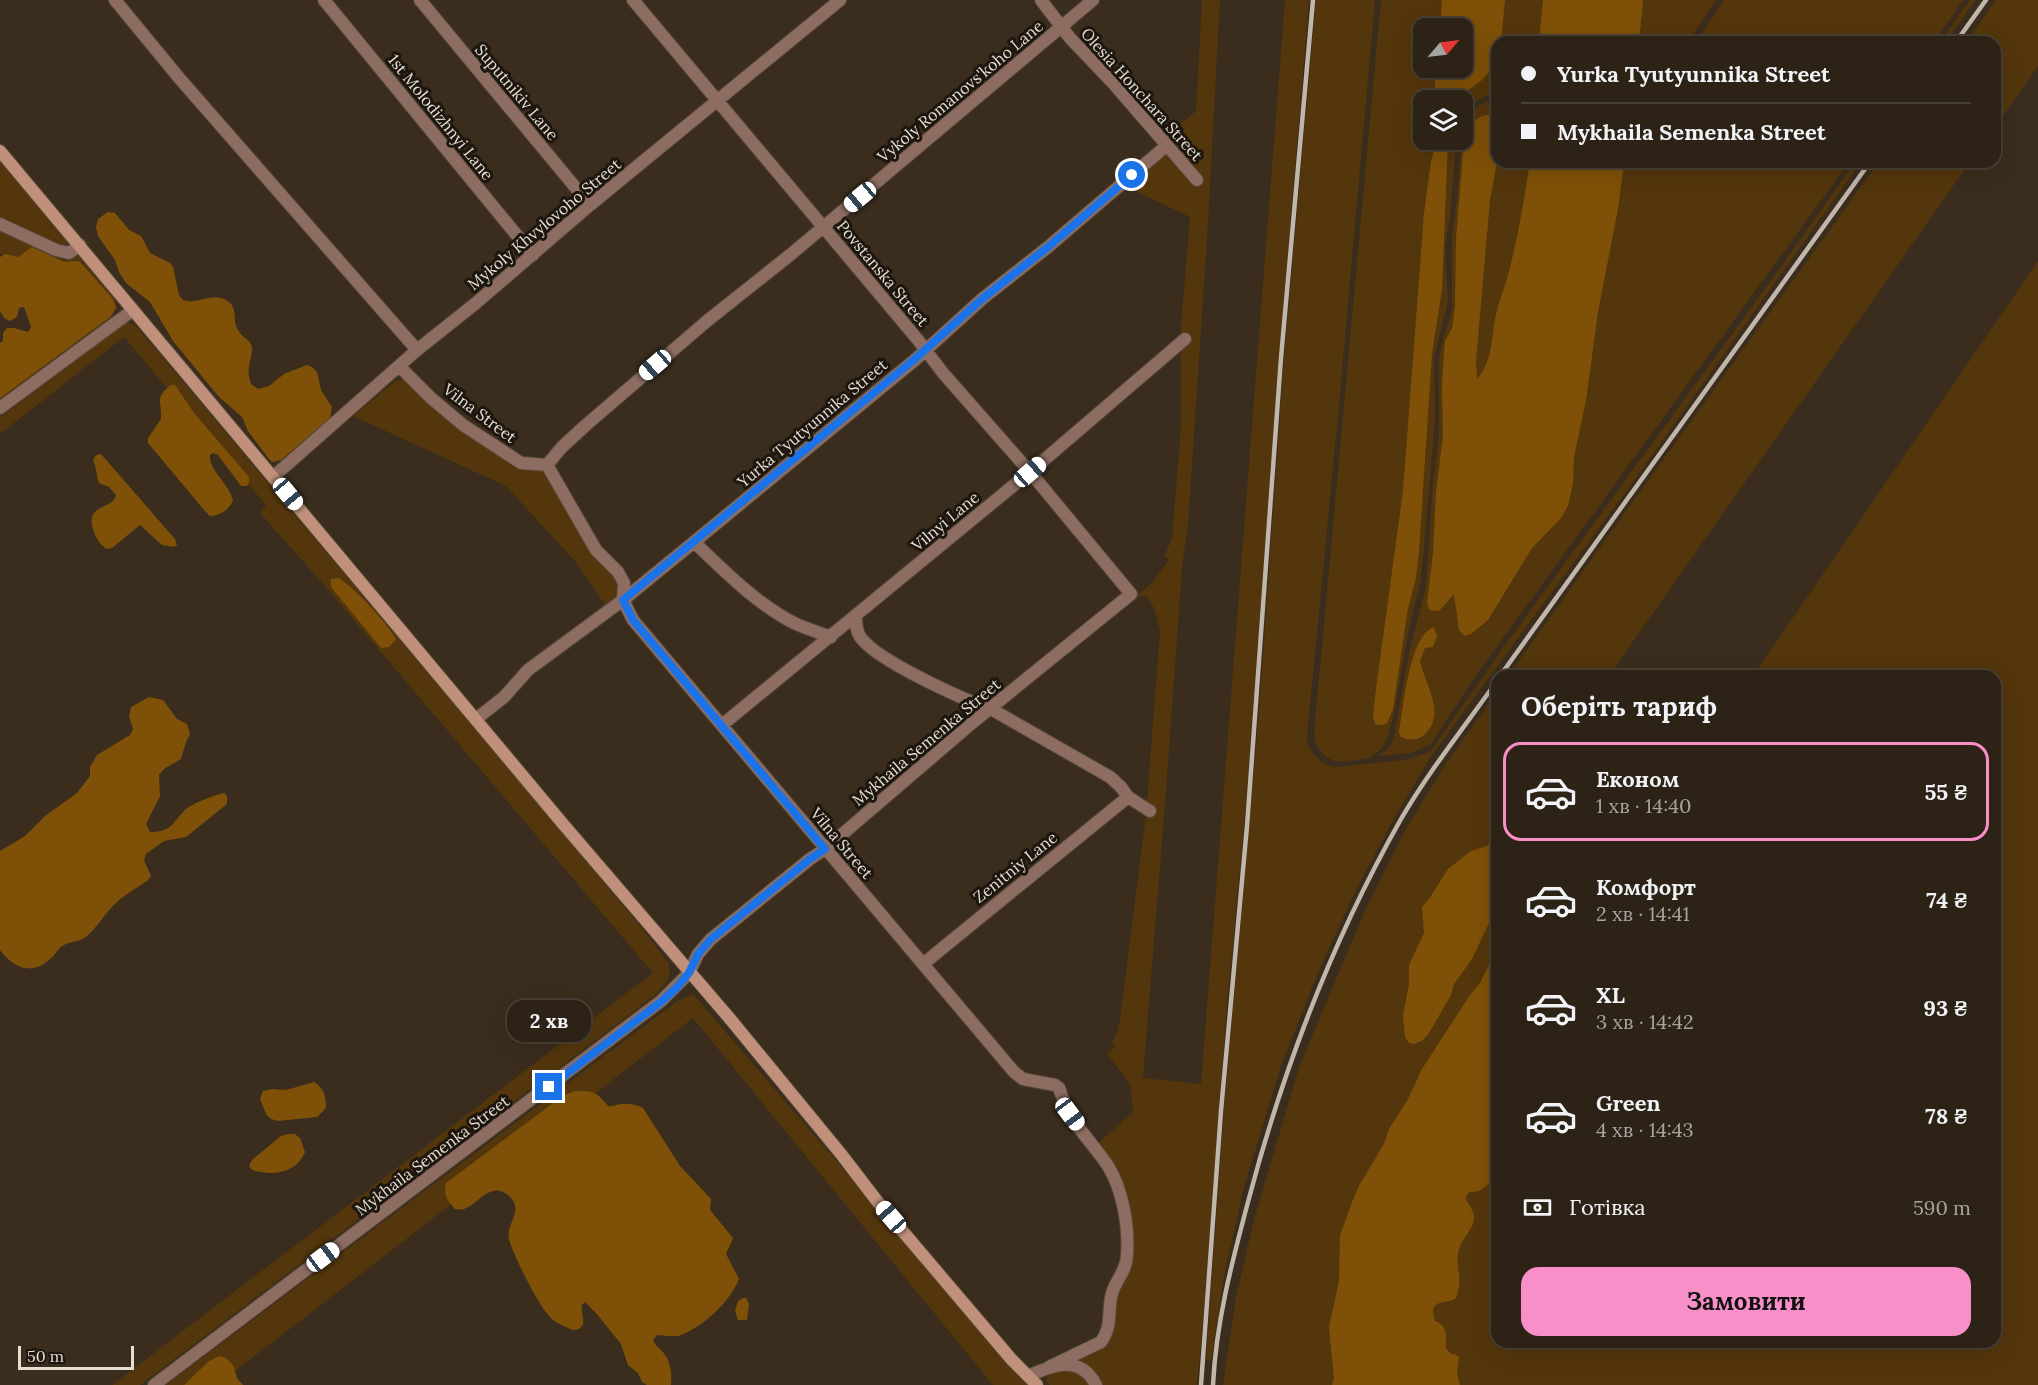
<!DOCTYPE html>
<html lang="uk">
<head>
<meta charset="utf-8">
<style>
  body { margin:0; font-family:Lora,serif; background:#382f23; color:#f1f3f6; height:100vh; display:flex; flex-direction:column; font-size:22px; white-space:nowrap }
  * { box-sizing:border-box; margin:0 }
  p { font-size:20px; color:#a6a4a1 }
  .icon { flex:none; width:33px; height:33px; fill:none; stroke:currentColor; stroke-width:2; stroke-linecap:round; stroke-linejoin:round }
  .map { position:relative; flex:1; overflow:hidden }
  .details { position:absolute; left:1491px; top:670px; width:510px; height:678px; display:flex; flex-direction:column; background:#2c2216; border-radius:18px; box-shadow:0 6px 24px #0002,0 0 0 2px #483f35 }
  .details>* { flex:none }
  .hud { position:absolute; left:1491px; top:36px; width:510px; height:132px; border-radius:18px; box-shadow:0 6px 24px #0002,0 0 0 2px #483f35; display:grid; align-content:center; height:132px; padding:0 30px; background:#2c2216 }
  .needle { width:39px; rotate:62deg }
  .controls { position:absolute; left:1413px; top:18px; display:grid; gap:12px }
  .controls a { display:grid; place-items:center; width:60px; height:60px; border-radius:12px; background:#2c2216; box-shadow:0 6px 24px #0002,0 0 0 2px #483f35; font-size:30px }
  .scale { position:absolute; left:18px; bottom:15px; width:116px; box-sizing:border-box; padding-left:6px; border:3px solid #e6ddd3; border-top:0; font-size:16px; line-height:21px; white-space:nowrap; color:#e6ddd3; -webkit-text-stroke:4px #1c160f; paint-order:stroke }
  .end { position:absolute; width:27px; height:27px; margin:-14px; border:8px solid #1a73e8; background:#fff; box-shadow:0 0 0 3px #fff }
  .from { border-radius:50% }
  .bubble { position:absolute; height:42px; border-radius:18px; background:#2c2216; box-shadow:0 6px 24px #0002,0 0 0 2px #483f35; font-size:20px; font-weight:700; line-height:42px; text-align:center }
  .car { position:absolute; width:18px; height:36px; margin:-18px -9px; border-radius:8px; box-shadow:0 0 4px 2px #0007; background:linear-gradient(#fff 24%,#345 0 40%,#fff 0 76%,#345 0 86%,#fff 0) }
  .hud b { display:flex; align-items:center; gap:21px; height:57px; font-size:22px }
  .hud b+b { border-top:2px solid #483f35 }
  .hud i { width:15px; height:15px; background:#f1f3f6 }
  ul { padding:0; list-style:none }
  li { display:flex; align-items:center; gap:18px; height:99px; margin:0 12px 9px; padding:0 18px; border:3px solid transparent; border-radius:18px }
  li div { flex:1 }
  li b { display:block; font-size:22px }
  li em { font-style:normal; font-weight:700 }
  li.selected { border-color:#f98fc9 }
  li>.icon { width:54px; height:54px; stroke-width:1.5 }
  h2 { padding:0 30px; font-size:27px; line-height:72px }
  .pay { display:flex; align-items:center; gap:15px; height:66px; padding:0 30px; font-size:22px }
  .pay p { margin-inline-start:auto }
  .primary-button { display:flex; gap:12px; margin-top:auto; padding:12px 30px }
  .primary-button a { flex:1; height:69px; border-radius:18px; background:#f98fc9; color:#111; font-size:24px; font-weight:700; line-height:69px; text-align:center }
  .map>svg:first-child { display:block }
  .green { fill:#54360c; fill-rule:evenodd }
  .forest { fill:#7f5108 }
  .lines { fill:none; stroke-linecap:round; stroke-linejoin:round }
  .street-casing { stroke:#56493a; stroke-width:14 }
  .secondary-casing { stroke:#56493a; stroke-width:14 }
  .street { stroke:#8d6d61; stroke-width:12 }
  .secondary { stroke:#c1907b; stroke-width:12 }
  .rail { stroke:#c0b6aa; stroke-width:4.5 }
  .route { stroke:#1a73e8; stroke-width:8 }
  .labels { text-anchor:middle; stroke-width:6; stroke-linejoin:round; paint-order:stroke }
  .street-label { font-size:16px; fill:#e6ddd3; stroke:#1c160f }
</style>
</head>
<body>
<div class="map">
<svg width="2038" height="1385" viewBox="0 0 2038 1385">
  <rect width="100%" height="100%" fill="#3a2d1d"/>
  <!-- green -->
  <path class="green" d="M1202,0H1220L1207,239L1188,524L1182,568L1166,791L1143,1078L1201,1084L1285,0H1309L1279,358L1244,826L1227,1003L1203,1321L1197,1385H1050L1047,1382V1373L1104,1344L1129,1232L1097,1144L1133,1112L1130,1084L1107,1054L1115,1046L1112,1042L1116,1034L1120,1020L1146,815L1160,631C1157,619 1155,605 1146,596L1136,597L1152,583L1169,559L1164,556L1172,539L1181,427V327L1190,217L1125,186L1164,154L1168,155L1164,138L1196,111Z
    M1316,0H1375L1338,416L1307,737L1308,745L1314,755L1324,764L1335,767L1405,760L1430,752L1506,644L1778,271L1855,162H1861L1630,486L1432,755L1396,815L1358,886L1320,968L1281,1066L1244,1187L1224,1276L1211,1360H1206L1224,1111L1259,712L1284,358Z
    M1381,0H1716L1688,42H1497V95L1484,96L1463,112L1462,100H1424V140H1456L1450,217L1445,247L1448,302L1434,357L1435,421L1421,580L1410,623L1395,709L1387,739L1381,749L1369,758L1345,762L1335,761L1326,757L1316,745L1314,733ZM1424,28H1462V68H1424Z
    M1724,0H1963L1934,42H1696Z
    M1970,0H1976L1945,42H1940Z
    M1996,0H2038V66L1995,127V42H1966Z
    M1489,101H1497V162H1849L1474,678L1431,744L1411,753L1379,756L1388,749L1393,741L1409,653L1426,587L1433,485L1439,435V359L1443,339L1452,311V237L1457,199L1463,127L1468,115L1481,104Z
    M0,161L67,240V244L61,247L0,219Z
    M1879,162H1970L1613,670L1611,676H1508L1639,493Z
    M0,229L64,258L79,256L114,298L117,308L111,318L0,400V390L69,287L0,253Z
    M2038,261V1385H1223L1236,1297L1255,1216L1299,1067L1363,915L1407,827L1445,765L1497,692V1342H1995V676H1753Z
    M127,322L136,326L636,921L668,962C674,977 665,984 655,995L140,1385H112L653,973L325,586L260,513L266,505L124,337L0,434V418L120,326Z
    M397,380H405L428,399L543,470L615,574L619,584L618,595L606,606L574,560L506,486L353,416Z
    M693,994L1028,1385H993L693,1018L217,1385H166L680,999Z"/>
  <!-- forest -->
  <path class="forest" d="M1442,0H1505L1501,42H1497L1496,65L1482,80L1455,100H1434L1436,68H1462V28H1440Z
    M1543,0H1643L1639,42H1539Z
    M1493,114L1497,116V162L1490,200L1476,361L1477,379C1494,361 1491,332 1497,310C1500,298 1505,287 1508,275C1518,238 1524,200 1530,162H1624L1618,209L1598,312L1586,400L1574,457L1573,483L1568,506L1561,518L1532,548L1488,620L1471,634L1465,636L1459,630L1454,594L1439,611L1429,610L1427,602L1433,554L1436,492L1443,436L1442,386L1444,352L1445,341L1452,328L1455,306L1456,239L1464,139C1468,123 1477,115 1493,114Z
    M1437,140H1448L1442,289L1432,353L1419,550L1416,578L1408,608L1393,709L1387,723L1382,725H1376L1373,717L1376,689L1403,491L1424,213L1431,161Z
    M108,212L115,213L129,230L141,236L150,253L170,263L173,267L179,295L183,300C198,305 210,293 224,299C240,306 231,319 238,330C241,337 252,340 252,348C252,362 245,367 251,384L258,389L269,386L284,374L307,365L312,367L317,372L321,390L332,407L330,418L281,460L272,462L269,459L248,431L242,417L219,397L173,341L150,302L126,283L119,272L115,260L98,236L96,227L98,219Z
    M32,247L64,262L79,261L113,299L116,308L110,317L0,398V343L3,341V333L7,328H14L28,332L31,327L24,307L19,308L17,317L10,321L4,318L0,311V257L5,254L18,257Z
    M171,385H175L194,413L249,477V482L247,486H241L218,455L213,453L210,455C209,471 229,483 233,500C230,509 220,516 210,516L204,510L148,443V438L161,419C162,401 154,398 171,385Z
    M101,454L175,539L177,545L174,547L162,545L140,525L112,548L107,549C97,544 87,522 94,513C102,504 112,507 116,495L109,487L99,483C96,475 97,468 93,460L96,455Z
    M338,578C353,586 388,624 396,639L389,647L381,648L331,587V579Z
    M1434,627L1437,636L1433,647L1425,648L1420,661C1425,684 1447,715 1424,735C1418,741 1408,740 1401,737L1399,733C1403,710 1409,635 1434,627Z
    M149,697L163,700L177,719L187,724L190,734L186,742L181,759L164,769L159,775L160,796L146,824L150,832C172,832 172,823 185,810C191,804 216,794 225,793L227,797V804L186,837L164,841L146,854L144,860L151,876L148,880C138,888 126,893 117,902C106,912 96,929 86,937C80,942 71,941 64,945C58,948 56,954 51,958C33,976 14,969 0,950V851L25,836L45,816L77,793L90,776V767L97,755L130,735L133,729L129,716L131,707Z
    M1497,798V906L1472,959L1454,984L1451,995L1429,1033L1422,1041L1414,1044L1409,1043L1405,1037L1403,1015L1409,984V965L1424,933L1422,907L1431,896L1448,869L1471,851L1487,846L1495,837C1493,821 1487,815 1497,798Z
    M1497,949V1172C1491,1183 1482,1193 1469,1192L1465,1198C1469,1205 1475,1211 1474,1220C1472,1231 1462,1238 1459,1249C1454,1268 1465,1280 1455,1299C1442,1305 1428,1299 1435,1321C1448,1326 1446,1335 1446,1348L1451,1354H1455L1459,1357L1457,1374L1460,1385H1332L1334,1379L1329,1327L1339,1281L1340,1236L1352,1202L1360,1184L1384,1144L1389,1129L1408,1099L1422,1069L1470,995L1480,983Z
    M314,1082C324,1088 326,1096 326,1108L317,1117L278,1121L271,1119L266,1114L260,1099L263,1091L272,1089L286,1090Z
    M576,1091C594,1091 597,1092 608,1106C614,1107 617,1104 623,1104C630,1103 637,1105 643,1108L680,1166L711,1199L710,1210L733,1238L726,1254L739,1279C729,1303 705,1325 681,1335C673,1338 665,1335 657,1335L653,1340C655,1345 658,1347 662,1351C671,1361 672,1373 671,1385H647L642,1382L638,1373L628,1365L621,1344L596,1313L585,1302L582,1305C580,1312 586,1322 582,1326C578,1332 571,1330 566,1327C562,1325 557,1323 553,1320C541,1311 513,1255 509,1239C505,1222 528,1209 505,1193C489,1183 477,1205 464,1209C461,1210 458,1209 455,1209C447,1200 443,1194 446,1183L564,1095Z
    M289,1134H295L300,1138L305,1152C296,1174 272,1176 252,1170L249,1166L252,1160L281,1136Z
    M743,1298H746L749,1304L747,1320H738L735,1311L738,1301Z
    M220,1356L226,1358L231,1363L234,1367L237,1378L243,1385H184L209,1361Z"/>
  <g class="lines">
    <!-- street casing -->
    <g class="street-casing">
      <path id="street" d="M115,0L180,79L417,350
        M324,0L533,255
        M420,0L590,205
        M1041,0L1070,38L1112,82L1197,180
        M0,224L56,250L69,253L80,245
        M399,366L431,398L463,425L521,463L547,465L596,550L618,572L624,583L623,600L633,620L1014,1072L1023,1079L1055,1085L1059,1088C1062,1097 1065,1106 1070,1114C1080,1132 1096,1148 1108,1166C1123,1190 1129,1227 1127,1255C1127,1270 1116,1280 1112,1293C1107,1312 1113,1325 1101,1342L1049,1367
        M0,408L133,310
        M547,465L562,447L586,425L707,321L790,255L1093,0
        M273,477L417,350L476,303L590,205L840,0
        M694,542C723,570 760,607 796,624C808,629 820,633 831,637
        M856,616C856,624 856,632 861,638C878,661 962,699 991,709L1110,777L1121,787L1128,797L1150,811
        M476,719L504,697L528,670L623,600L694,542L916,359L982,299L1048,247L1166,146
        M722,725L1030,472L1185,339
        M923,964L1128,797
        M1028,1376C1053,1365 1080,1354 1096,1385
        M154,1385L661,1001L689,973L698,954L711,939L810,859L825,849L972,723L1131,594L1030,472L943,373L918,340L633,0"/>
    </g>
    <!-- secondary casing -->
    <g class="secondary-casing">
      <path id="secondary" d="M0,151L563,824L731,1020L841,1154L877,1201L1012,1360L1037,1385"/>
    </g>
    <!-- street -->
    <use href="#street" class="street"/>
    <!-- secondary -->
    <use href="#secondary" class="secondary"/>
    <!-- rail -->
    <path class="rail" d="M1956,42L1986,0
      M1500,676L1870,162
      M1201,1385L1221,1111L1247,826L1281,358L1313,0
      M1213,1385C1216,1322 1232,1262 1248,1202C1283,1069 1333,939 1401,819C1429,771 1465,726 1497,681"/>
  </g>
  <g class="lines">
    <!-- route -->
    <path class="route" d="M549,1087L662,1001L677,987L689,973L698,954L711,939L810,859L825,849L633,620L623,600L916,358L982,299L1048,247L1132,175"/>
  </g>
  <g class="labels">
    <!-- street labels -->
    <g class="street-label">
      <text transform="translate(960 91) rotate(-40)" y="6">Vykoly Romanovs'koho Lane</text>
      <text transform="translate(517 92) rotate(50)" y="6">Suputnikiv Lane</text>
      <text transform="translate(1142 94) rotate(48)" y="6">Olesia Honchara Street</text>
      <text transform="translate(441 117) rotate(51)" y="6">1st Molodizhnyi Lane</text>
      <text transform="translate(544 224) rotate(-40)" y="6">Mykoly Khvylovoho Street</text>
      <text transform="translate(883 273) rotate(50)" y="6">Povstanska Street</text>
      <text transform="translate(480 413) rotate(37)" y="6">Vilna Street</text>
      <text transform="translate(812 423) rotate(-40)" y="6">Yurka Tyutyunnika Street</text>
      <text transform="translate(945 521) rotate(-40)" y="6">Vilnyi Lane</text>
      <text transform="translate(926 742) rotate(-40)" y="6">Mykhaila Semenka Street</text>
      <text transform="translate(842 843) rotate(50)" y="6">Vilna Street</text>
      <text transform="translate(1015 867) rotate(-39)" y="6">Zenitniy Lane</text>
      <text transform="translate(432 1155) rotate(-37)" y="6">Mykhaila Semenka Street</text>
    </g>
  </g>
</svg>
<div class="controls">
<a><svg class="needle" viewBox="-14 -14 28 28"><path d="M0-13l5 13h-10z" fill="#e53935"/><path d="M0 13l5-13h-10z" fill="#a6a4a1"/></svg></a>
<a><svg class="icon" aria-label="layers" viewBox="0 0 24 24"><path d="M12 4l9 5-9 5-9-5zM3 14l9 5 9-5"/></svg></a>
</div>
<div class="scale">50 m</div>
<i class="end from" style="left:1132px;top:175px"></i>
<i class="end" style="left:549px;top:1087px"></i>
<div class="bubble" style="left:507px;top:1000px;width:84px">2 хв</div>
<i class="car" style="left:860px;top:197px;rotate:230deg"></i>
<i class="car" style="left:655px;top:365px;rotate:229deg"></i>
<i class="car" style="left:1030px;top:472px;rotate:49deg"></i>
<i class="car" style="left:288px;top:494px;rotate:140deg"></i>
<i class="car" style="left:1070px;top:1114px;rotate:143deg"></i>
<i class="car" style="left:891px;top:1217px;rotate:319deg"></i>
<i class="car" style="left:323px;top:1257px;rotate:53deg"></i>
<div class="hud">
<b><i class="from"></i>Yurka Tyutyunnika Street</b>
<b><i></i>Mykhaila Semenka Street</b>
</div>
<section class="details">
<h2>Оберіть тариф</h2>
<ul>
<li class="selected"><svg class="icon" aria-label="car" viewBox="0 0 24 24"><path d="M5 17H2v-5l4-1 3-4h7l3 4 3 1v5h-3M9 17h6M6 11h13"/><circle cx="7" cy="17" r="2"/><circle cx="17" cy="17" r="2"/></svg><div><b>Економ</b><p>1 хв · 14:40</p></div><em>55 ₴</em></li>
<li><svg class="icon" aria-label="car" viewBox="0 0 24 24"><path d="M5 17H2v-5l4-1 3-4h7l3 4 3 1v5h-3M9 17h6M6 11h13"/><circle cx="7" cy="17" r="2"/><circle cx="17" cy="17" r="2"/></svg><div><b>Комфорт</b><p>2 хв · 14:41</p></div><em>74 ₴</em></li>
<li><svg class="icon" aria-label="car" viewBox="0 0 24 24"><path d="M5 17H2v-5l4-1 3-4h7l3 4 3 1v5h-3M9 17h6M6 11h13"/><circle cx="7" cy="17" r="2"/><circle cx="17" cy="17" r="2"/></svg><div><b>XL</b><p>3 хв · 14:42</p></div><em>93 ₴</em></li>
<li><svg class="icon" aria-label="car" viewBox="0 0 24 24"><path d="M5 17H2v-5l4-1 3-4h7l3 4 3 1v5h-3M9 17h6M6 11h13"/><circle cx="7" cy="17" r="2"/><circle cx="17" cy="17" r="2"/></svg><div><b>Green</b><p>4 хв · 14:43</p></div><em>78 ₴</em></li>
</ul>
<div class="pay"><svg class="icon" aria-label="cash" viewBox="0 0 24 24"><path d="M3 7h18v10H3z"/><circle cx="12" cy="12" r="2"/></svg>Готівка<p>590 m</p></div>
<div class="primary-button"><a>Замовити</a></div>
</section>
</div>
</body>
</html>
